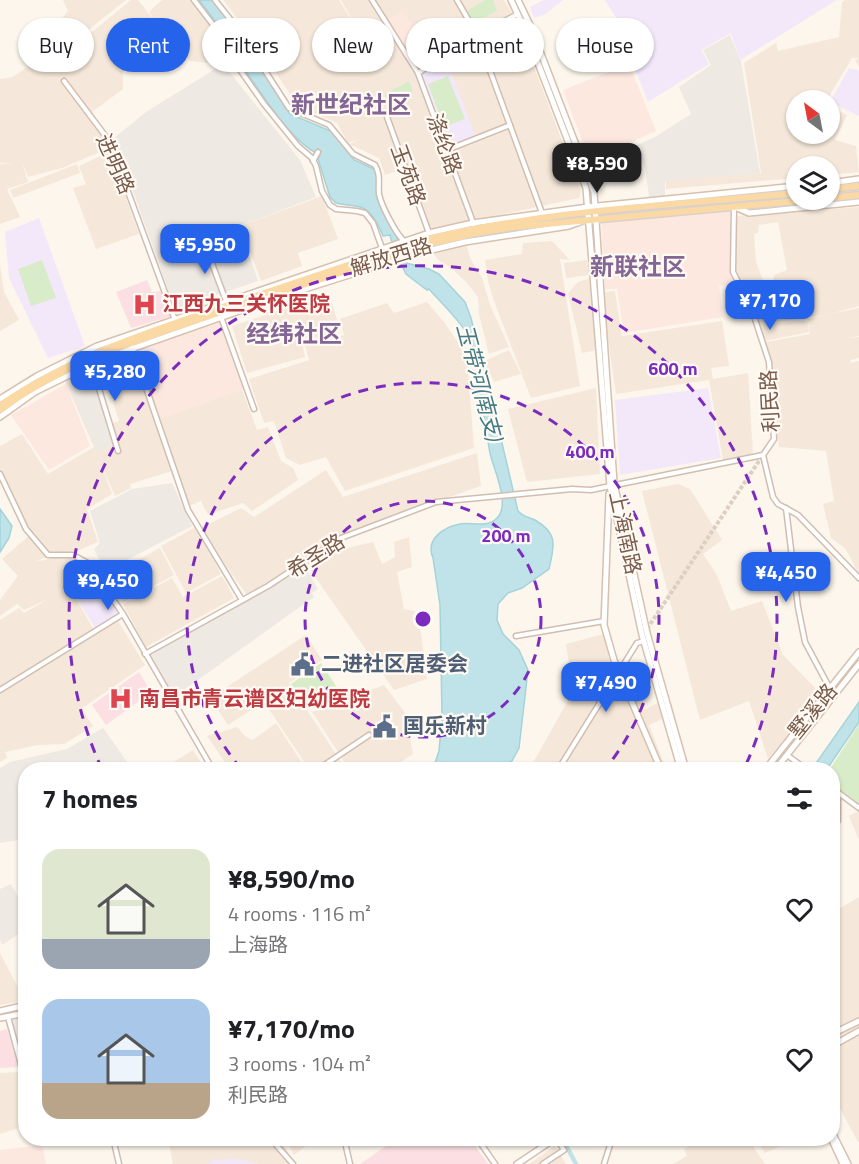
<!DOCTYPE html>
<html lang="en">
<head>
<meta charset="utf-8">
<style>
	body { margin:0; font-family:"Titillium Web","Noto Sans SC",sans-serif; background:#f2f2f2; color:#202124; height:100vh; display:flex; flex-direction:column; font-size:22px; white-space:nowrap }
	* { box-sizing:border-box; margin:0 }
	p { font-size:20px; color:#757577 }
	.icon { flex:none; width:33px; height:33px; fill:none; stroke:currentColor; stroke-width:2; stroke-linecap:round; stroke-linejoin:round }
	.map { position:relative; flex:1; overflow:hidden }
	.panel { position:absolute; left:18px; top:762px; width:822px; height:384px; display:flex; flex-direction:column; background:#fff; border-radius:24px; box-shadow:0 2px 4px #0004 }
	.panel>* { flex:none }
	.banner { position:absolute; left:18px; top:18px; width:824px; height:54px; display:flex; gap:12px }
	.needle { width:39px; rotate:328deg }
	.tools { position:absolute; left:786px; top:90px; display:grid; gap:12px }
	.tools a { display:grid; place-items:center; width:54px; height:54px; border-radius:50%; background:#fff; box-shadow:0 2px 4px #0004; font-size:30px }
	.price { position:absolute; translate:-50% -51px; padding:0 14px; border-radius:12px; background:#2563eb; color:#fff; font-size:20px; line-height:39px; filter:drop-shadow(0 2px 3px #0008) }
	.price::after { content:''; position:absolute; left:50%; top:36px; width:18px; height:14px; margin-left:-9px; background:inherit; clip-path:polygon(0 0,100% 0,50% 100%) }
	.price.selected { background:#222; color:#fff }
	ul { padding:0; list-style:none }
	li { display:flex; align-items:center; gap:18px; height:150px; padding:0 24px }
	li span { display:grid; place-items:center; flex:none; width:168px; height:120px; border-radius:18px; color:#555 }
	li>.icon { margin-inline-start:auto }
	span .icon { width:72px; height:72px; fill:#fffc; stroke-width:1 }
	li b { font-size:26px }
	h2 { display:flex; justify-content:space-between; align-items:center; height:72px; padding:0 24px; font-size:26px }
	.chip { padding:0 21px; border-radius:27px; background:#fff; box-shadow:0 2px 4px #0004; font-size:21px; line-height:54px }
	.chip.selected { background:#2563eb; color:#fff }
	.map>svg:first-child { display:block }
</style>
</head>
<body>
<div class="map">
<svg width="859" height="1164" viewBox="0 0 859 1164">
	<rect width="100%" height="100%" fill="#fdf6ec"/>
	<g fill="#f5e8da">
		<path d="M63,0H126L73,42L71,41L75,46L131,0H138L158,25L149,12L162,0H191L221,38L222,47L208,63L190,61L169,39L128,67L123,72V89L92,112L105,134L106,142L100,152L62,168L28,177L22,162L28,182L7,189L20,217L0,224V164L14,163H0V79L13,77L36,61L61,30L57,25L68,11Z"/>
		<path d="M223,0H339L367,45L341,0H504L516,19L581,191L579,198L426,231L402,169L385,175L379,158L349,144L360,139L348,143L337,123L298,106L251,36Z"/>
		<path d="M845,0H859V67L855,60L858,58H852L827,100H796V134H830V107L847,115L835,140L856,146L859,172L830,175V166H796V178L666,189V180L761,173L744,63L776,43L778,51L839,37L842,2Z"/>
		<path d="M109,152L139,234L96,249L73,188L86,184L79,166Z"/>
		<path d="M77,164L80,173L13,198L10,190Z"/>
		<path d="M322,196L338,239L298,253L302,266L261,281L240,226Z"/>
		<path d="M859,207V306L830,314L859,308V336L847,338L859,337V358L850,360L851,363L859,361V574L845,548L831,538L823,504L834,501L826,451L779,447L766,342L810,334L808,319L824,315L776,322L772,304L774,275L787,270L778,222L759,225L758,233L754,234L756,261L772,307L774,323L808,321L809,332L765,341L761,326L735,273V216Z"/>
		<path d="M552,241L570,260L560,259L580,386L531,398L494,301L488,281L485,260L522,254L523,243Z"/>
		<path d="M466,243L470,258L482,278L490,305L509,347L489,354L479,314L478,297L468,284L450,267L438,260L433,252Z"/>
		<path d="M587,260L589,275L566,278L564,263Z"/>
		<path d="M0,265L4,292L19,320L0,331Z"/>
		<path d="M591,278L597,350L582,353L568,293L578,282Z"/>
		<path d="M615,291L622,336L722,321L729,366L711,368L713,379L748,373L753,454L723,460L709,380L616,394L601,293Z"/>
		<path d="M329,294L340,329L302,343L305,357L247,373L232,326Z"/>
		<path d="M427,302L444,322L463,350L468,369L474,448L345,491L326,457L300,465L286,458L274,421L264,423L249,379L309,360L305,345L344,335L340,319L387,303L394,313Z"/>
		<path d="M225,345L257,430L268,427L281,461L293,468L298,480L252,511L243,503L208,515L201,501L189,506L145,373Z"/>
		<path d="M509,350L521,374L494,382L484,361Z"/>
		<path d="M93,368L111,424L119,421L104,373L116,369L120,378L140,372L172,471L130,484L131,488L115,496L102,466L112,494L87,509L98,542L77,551L52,554L35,562L53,558L72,557L86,565L96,583L75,597L94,630L116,618L145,665L81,709L93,726L64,744L38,745L5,752L7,758L0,762V620L19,608L24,613L48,599L24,610L17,604L0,616V600L18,576L2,559L31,534L0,469V446L22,434L48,474L94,447L64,379Z"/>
		<path d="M596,388L600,474L527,482L508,409Z"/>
		<path d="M477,453L481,486L342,534L247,595L199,529L241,508L254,517L326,470L343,497Z"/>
		<path d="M678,484L690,489L722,540L703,554L717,575L731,611L762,601L783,655L822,695L768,759L749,701L700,720L642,491Z"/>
		<path d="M196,527L221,574L186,593L161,546Z"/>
		<path d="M409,537L412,567L397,572L404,609L418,612L427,679L394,690L311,571L339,550L373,542L382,564L395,557L394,542Z"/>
		<path d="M160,548L174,575L124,602L110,575Z"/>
		<path d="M222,576L234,598L146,647L123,604L172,578L183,597Z"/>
		<path d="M604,634L610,665L618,681L626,677L629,682L640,675L650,692L638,699L644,710L661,701L669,716L649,725L664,763L666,766L684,761L686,770H529L570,697L571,678L566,644Z"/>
		<path d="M306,635L322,660L289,683L346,769H309L264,702L228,725L210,698Z"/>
		<path d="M384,685L405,713L413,754L390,769H349L312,712Z"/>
		<path d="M276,723L306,769H230L207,736L237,727L246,737L253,740Z"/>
		<path d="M193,750L205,769H162Z"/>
		<path d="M859,811V840L849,816Z"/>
		<path d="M859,897V1142H858L833,1095L832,913Z"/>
		<path d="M0,953L25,1001L0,1005Z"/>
		<path d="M20,1072L25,1097V1126L0,1134V1073Z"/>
		<path d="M168,1139H281L294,1164H259L235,1159L218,1164H173Z"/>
		<path d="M285,1139H315L294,1155Z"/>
		<path d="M699,1139H748L765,1164H673L687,1156L684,1149Z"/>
		<path d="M756,1139H797L765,1153Z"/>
		<path d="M555,1146L566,1164H529Z"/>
	</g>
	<g fill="#fde8e0">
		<path d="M403,11L430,56L471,31L475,39L419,73L387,21Z"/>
		<path d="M629,64L656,131L590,161L563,90Z"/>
		<path d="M730,209V274L733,283L719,286L723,317L624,333L617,289H605L601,223Z"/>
		<path d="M219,320L245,389L159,419L134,348Z"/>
		<path d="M66,384L90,446L49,470L11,415Z"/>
		<path d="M42,1145L46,1164H0V1150Z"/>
	</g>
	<g fill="#efe9e4">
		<path d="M730,35L741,62L760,173L665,181V202L650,203L645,168L640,159L594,179L590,166L655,137L691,114L679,87L711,65L703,50Z"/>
		<path d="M223,64L300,160L316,197L240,226L258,281L175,309L114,138L146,112Z"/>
		<path d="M92,369L114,445L97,451L65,379Z"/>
		<path d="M172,483L192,526L100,574L94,567L101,563L94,549L100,543L90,511L132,489Z"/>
		<path d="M305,567L318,589L312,593L314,597L174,697L150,655Z"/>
		<path d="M103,728L132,769L26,770L25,839L0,843V768L10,762L67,749Z"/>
		<path d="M11,884L25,910V930L2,945L0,940V889Z"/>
		<path d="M25,1017V1059L21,1061L11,1020Z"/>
	</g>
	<g fill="#f3e8fa">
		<path d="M544,0H563L544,15L534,18L530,7Z"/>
		<path d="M605,0H837L740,60L731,33L701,50L709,64L648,102L630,56L636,50Z"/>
		<path d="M446,58L475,136L447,147L420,74Z"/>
		<path d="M849,68L859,70V116L830,102Z"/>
		<path d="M39,218L85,346L48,358L9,278L5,232Z"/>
		<path d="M708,388L721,458L620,475L615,400Z"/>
		<path d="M99,583L118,614L95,628L76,597Z"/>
		<path d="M216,1158L218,1161L233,1158L257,1164H207Z"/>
	</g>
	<g fill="#fbdfe3">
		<path d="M147,280L152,292L162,291L172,316L131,328L116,292Z"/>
		<path d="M139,672L151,692L106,725L92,705Z"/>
		<path d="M7,1029L18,1067L0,1068V1031Z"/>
		<path d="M398,1138L470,1139L488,1164H360Z"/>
	</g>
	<g fill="#d8ecc9">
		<path d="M485,0H493L497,11L473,23L467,11Z"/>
		<path d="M448,76L465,119L444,127L428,84Z"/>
		<path d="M409,81L413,92L386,101L385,94Z"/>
		<path d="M42,260L56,298L31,306L18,269Z"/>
		<path d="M321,663L338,689L308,709L291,684Z"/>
		<path d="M859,724V806L833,783L832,770L830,769Z"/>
	</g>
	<g fill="#bfe3e8" stroke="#a5d3da" stroke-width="1.5">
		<path d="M199,0H214L230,20L290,114L333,132L354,160L374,169L378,178V199L396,235L406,263L429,269L439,274L465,302L471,318L490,392L518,511C523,517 529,517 535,520C559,534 554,546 549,569L522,588L508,593L498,604L497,620L503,634L519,650L528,670L519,748L512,761L503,766L451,764L449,769H433L439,751L442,716L440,605L433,558C425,540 443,527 460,524C471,522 486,528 496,519C512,506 493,468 490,453C487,439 486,425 483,411H481C479,390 481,365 473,345C464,324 444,306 429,289L427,290L406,274L401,264L397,263L390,235L383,236C379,226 372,210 360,207C352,205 344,205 336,203L330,197L318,159L320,155C290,142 262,93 242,66L236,55L235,47Z"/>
		<path d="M0,509L12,526L9,538L0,552Z"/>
		<path d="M859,702V722L827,769H812Z"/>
	</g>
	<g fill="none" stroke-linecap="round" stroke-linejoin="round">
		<path stroke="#bfe3e8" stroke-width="4.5" d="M559,1138L566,1145L576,1164"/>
		<path stroke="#dcd0c4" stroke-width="4" stroke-dasharray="4 2" stroke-linecap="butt" d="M647,629L763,455"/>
		<defs>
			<g id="street">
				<path d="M194,0L224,39L231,57L264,104L298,146L312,158L316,166L322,191L330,205L336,209L357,211L365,213L373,223L382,248"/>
				<path d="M215,0L238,29L289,108L329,125L353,154L375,165C381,175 378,183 379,194C381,205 396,234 404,241"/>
				<path d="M372,0L418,73L474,225"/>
				<path d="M457,0L477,35L542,213"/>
				<path d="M418,73L477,35L518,14"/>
				<path d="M64,81L107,138L119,167L175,320"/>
				<path d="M387,117L429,233"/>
				<path d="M447,150L510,125"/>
				<path d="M313,161L318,152"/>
				<path d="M734,206L733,272L751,307L769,362L774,439L763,455"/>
				<path d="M204,242L226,301"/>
				<path d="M221,317L254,409"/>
				<path d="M132,347L188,510L242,600"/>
				<path d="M93,363L97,375L101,377L96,379L118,451"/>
				<path d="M763,455L773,497L778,504L798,515L859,578"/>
				<path d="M0,474L26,529L48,555H73L88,563L123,614L213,770"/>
				<path d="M786,508L798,607L805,642L828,685"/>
				<path d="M516,636L604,621"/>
				<path d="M145,654L268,586L341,538L436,502L572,489L591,490L763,455"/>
				<path d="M0,690L123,614"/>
				<path d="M787,755L807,770"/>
				<path d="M317,770L369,735"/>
				<path d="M558,770L637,643L644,641"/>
				<path d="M832,788L859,808"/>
				<path d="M832,824L838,821V792"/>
				<path d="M8,1017L26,1083"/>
				<path d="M113,1138L119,1164"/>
				<path d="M270,1138L293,1164"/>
				<path d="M344,1138L350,1164"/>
				<path d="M477,1138L495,1164"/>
				<path d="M543,1164L564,1150L556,1138"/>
				<path d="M604,1164L611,1142L609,1138"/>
			</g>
			<g id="secondary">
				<path d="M511,0L526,32L586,188L610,486L642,635L681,770"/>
				<path d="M518,0L530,25L594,192L614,483L647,633L686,770"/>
				<path d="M830,183L859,179"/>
				<path d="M735,207L749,213L859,202"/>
				<path d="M0,399L37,376L97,346L429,233L473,223L588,207L796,186"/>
				<path d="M0,417L35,392L100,360L276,298L419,253L465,242L569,226L580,222"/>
				<path d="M609,494L604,625L614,660L661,770"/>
				<path d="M765,770L859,652"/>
				<path d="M775,770L859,664"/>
				<path d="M0,1011L26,1005"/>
				<path d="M0,1018L26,1013"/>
				<path d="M832,1034L859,1021"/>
				<path d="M832,1046L859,1031"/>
				<path d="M832,1132L848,1164"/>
				<path d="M831,1138L843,1164"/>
				<path d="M517,1164L556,1138"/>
			</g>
			<g id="primary">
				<path d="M830,189L859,186"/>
				<path d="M830,198L859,195"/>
				<path d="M2,404C75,354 157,329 240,301C304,280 367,258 431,238C550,210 675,205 796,193"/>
				<path d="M0,410C67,361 147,337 224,311C294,288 363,265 433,243L476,233L514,227L808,200"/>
			</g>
		</defs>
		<use href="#street" stroke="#d1beb0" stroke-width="7"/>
		<use href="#secondary" stroke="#d6c0b0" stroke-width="8"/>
		<use href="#primary" stroke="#dad1cd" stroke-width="9"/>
		<use href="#street" stroke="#fff" stroke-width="4"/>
		<use href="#secondary" stroke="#fff" stroke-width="5"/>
		<use href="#primary" stroke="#fbd9a5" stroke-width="6"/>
	</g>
	<g fill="none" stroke="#7b2cbf" stroke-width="3" stroke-dasharray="10 8">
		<circle cx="423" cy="619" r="118"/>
		<path d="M241 769A236 236 0 1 1 605 769"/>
		<path d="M102 769A354 354 0 1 1 744 769"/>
	</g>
	<defs>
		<symbol id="hospital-bare" viewBox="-9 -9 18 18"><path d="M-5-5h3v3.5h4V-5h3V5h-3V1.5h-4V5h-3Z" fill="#e0444e" stroke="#fffaf3" stroke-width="2.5" paint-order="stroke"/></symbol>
		<symbol id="civic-bare" viewBox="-9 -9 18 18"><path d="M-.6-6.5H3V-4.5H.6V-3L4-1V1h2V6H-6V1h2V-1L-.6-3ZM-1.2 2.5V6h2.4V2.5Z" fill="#5c6f8a" stroke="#fffaf3" stroke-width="2.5" paint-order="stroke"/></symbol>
	</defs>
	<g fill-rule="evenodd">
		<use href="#hospital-bare" x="128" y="288" width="33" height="33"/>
		<use href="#civic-bare" x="286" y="648" width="33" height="33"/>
		<use href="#hospital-bare" x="104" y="682" width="33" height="33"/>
		<use href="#civic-bare" x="368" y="710" width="33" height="33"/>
	</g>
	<g text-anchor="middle" stroke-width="4.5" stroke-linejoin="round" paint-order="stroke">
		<g font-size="21" fill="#7a5c4d" stroke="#fffaf3">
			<text transform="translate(444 144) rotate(70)" y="7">涤纶路</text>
			<text transform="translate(115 164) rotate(66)" y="7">进明路</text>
			<text transform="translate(408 175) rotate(70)" y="7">玉苑路</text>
			<text transform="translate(391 257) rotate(-17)" y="7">解放西路</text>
			<text transform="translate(770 401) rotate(-93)" y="7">利民路</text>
			<text transform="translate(625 533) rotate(78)" y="7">上海南路</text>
			<text transform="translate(316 556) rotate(-32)" y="7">希圣路</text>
			<text transform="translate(813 711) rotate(-51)" y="7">墅溪路</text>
		</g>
		<g font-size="21" font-weight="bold" fill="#be3a42" stroke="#fffaf3" text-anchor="start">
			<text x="162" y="311">江西九三关怀医院</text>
			<text x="139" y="706">南昌市青云谱区妇幼医院</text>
		</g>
		<g font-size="21" font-weight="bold" fill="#4e5e75" stroke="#fffaf3" text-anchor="start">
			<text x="321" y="671">二进社区居委会</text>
			<text x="403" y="733">国乐新村</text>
		</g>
		<g font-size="22" font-style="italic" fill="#437c86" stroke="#fffaf3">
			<text transform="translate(480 382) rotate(75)" y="8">玉带河(南支)</text>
		</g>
		<g font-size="24" font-weight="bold" fill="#846695" stroke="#fffaf3">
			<text x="351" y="113">新世纪社区</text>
			<text x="638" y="275">新联社区</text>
			<text x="294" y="342">经纬社区</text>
		</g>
	</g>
	<circle cx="423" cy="619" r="9" fill="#7b2cbf" stroke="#fffaf3" stroke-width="3"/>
	<g font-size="18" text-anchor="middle" font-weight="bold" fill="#7b2cbf" stroke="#fffaf3" stroke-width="4.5" stroke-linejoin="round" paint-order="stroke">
		<text x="673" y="375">600 m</text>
		<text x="590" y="458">400 m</text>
		<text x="506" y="542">200 m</text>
	</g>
</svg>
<div class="tools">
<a><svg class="needle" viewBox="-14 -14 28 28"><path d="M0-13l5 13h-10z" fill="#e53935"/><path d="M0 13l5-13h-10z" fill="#757577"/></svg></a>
<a><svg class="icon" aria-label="layers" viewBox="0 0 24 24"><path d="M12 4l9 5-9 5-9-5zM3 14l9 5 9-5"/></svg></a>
</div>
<b class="price selected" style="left:597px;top:194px">¥8,590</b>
<b class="price" style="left:205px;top:275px">¥5,950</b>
<b class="price" style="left:770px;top:331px">¥7,170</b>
<b class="price" style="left:115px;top:402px">¥5,280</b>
<b class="price" style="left:786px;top:603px">¥4,450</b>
<b class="price" style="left:108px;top:611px">¥9,450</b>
<b class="price" style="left:606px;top:713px">¥7,490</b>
<div class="banner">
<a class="chip">Buy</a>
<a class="chip selected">Rent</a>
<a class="chip">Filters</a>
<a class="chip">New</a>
<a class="chip">Apartment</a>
<a class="chip">House</a>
</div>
<section class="panel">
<h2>7 homes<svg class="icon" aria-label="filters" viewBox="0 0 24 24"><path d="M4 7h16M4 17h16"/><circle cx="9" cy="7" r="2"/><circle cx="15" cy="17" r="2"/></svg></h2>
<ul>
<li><span style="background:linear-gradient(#dfe7d0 75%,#9aa5b1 0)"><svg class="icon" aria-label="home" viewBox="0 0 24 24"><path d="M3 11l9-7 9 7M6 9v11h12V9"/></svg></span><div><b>¥8,590/mo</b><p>4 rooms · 116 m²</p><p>上海路</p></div><svg class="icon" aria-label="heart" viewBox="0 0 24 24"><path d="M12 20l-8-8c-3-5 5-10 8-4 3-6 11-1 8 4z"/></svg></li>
<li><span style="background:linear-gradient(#a9c7e8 70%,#b9a48a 0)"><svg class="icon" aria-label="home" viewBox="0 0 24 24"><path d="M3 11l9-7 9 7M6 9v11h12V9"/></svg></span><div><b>¥7,170/mo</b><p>3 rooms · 104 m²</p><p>利民路</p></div><svg class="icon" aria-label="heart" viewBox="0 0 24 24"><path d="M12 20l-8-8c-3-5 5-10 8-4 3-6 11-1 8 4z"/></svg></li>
</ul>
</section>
</div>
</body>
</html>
